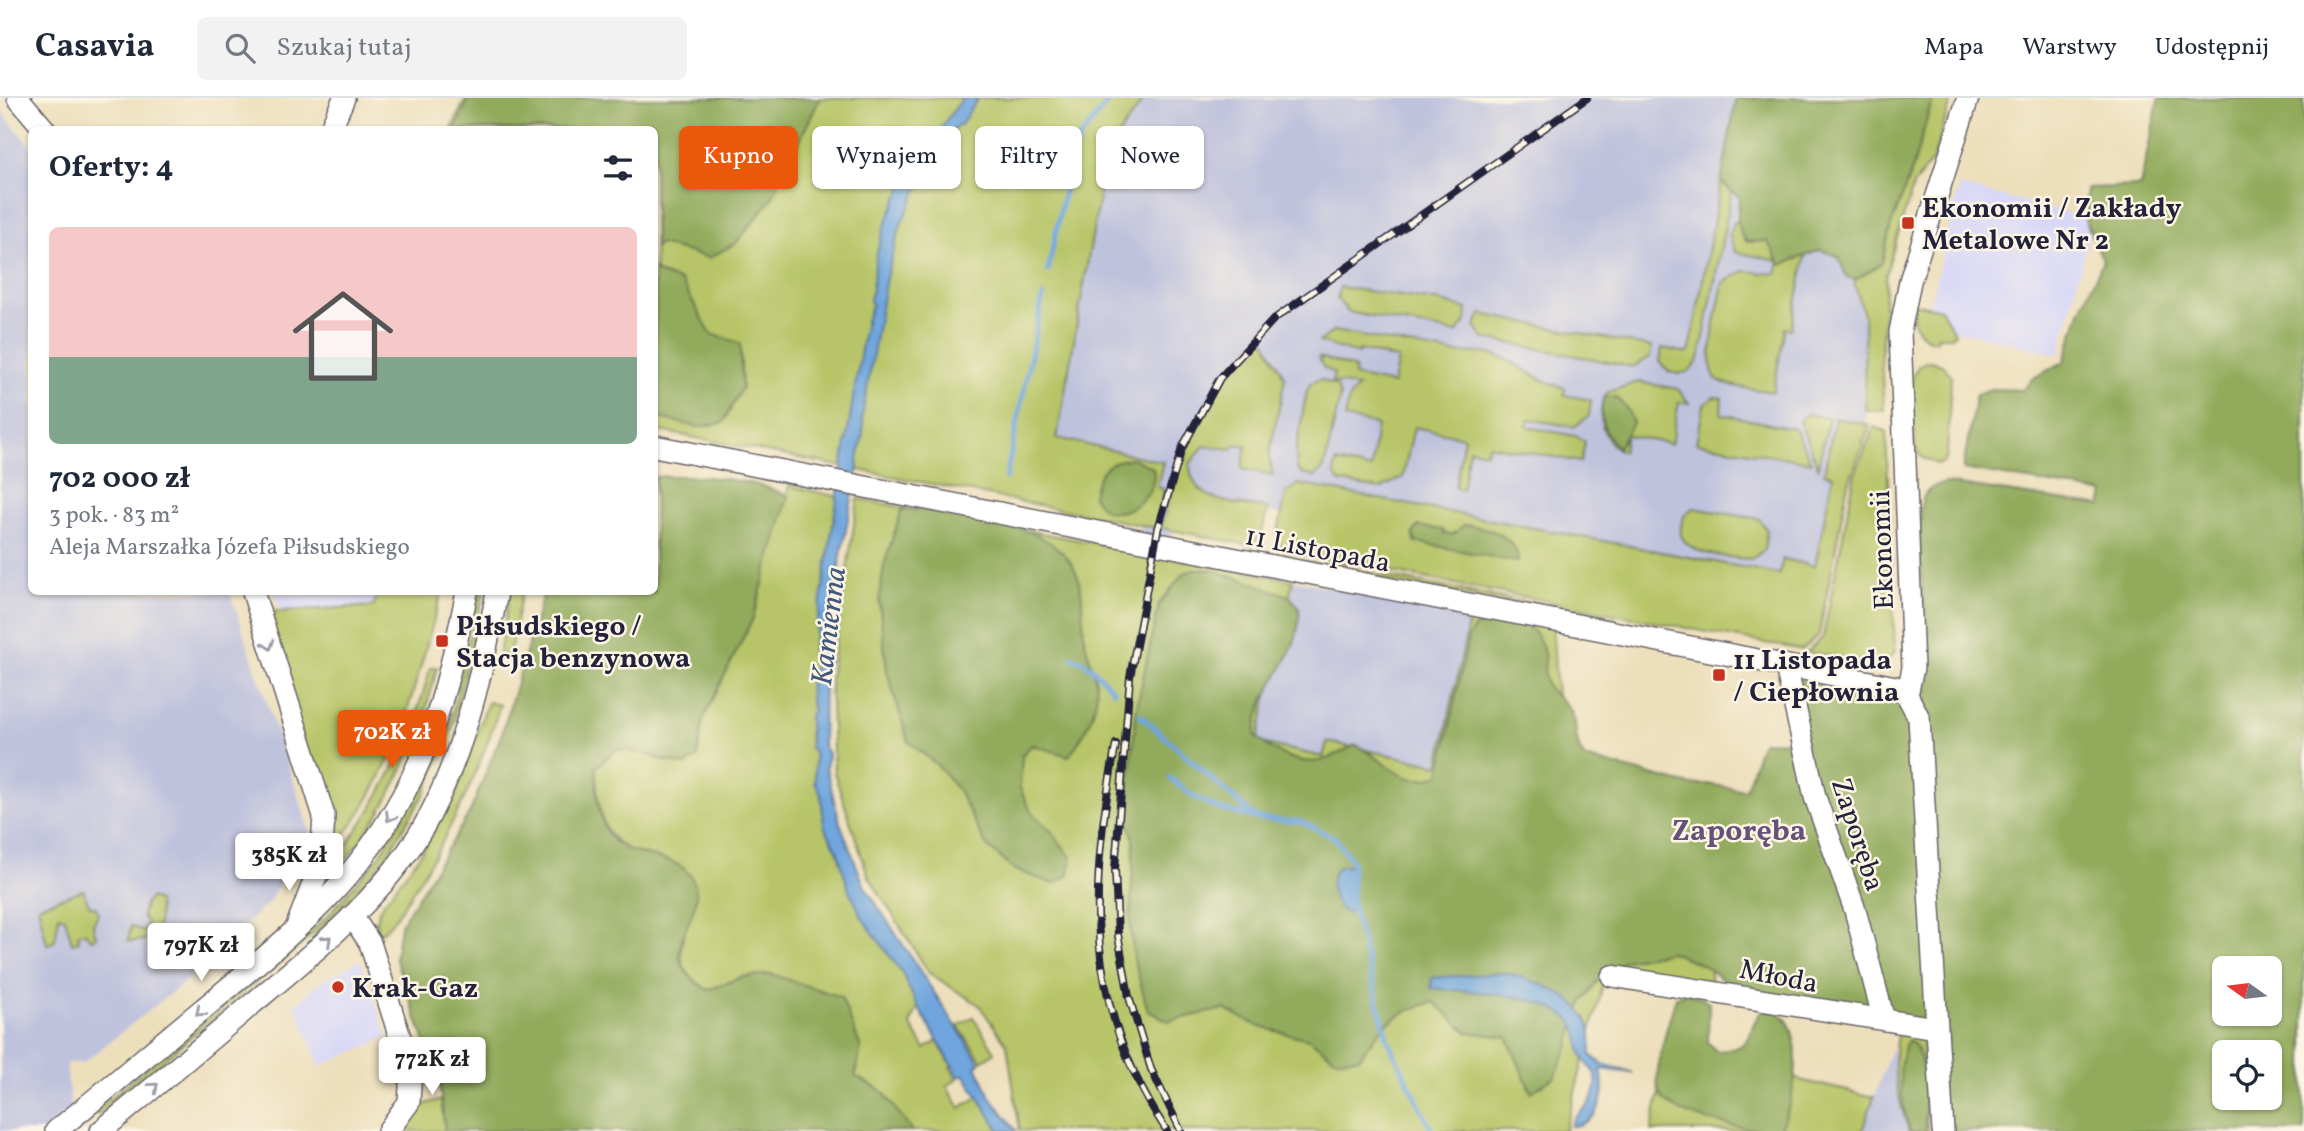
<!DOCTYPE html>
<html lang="pl">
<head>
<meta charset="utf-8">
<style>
	body { margin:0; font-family:Vollkorn,serif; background:#f2f2f3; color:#1f2937; height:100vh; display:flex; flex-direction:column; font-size:26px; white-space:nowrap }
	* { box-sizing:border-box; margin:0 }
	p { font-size:23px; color:#747a83 }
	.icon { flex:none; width:38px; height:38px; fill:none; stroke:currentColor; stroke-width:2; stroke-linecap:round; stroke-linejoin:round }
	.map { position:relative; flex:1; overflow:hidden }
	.panel { position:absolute; left:28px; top:28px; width:630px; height:469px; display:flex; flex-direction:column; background:#fff; border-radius:10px; box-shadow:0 2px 5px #0004 }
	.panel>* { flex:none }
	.guide { position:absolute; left:679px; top:28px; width:665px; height:63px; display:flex; gap:14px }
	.needle { width:46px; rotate:284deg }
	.controls { position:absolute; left:2212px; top:858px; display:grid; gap:14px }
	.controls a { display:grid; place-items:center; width:70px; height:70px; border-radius:10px; background:#fff; box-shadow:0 2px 5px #0004; font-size:35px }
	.price { position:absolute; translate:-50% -60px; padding:0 16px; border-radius:7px; background:#fff; color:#222; font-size:23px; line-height:46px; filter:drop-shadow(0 2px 4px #0008) }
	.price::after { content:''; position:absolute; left:50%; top:42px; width:21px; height:16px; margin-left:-10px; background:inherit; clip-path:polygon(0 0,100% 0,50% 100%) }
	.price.selected { background:#ea580c; color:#fff }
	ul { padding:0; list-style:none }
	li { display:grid; align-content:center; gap:14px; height:371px; padding:0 21px }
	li+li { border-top:2px solid #e0e1e3 }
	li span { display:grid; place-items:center; height:217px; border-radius:10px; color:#555 }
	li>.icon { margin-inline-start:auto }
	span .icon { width:126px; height:126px; fill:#fffc; stroke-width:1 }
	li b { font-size:30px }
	h2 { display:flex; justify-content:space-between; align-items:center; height:84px; padding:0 21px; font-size:30px }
	.tag { padding:0 24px; border-radius:10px; background:#fff; box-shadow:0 2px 5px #0004; font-size:24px; line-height:63px }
	.tag.selected { background:#ea580c; color:#fff }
	header { display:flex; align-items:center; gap:42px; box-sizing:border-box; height:98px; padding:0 35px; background:#fff; border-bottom:2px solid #e0e1e3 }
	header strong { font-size:33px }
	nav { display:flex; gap:38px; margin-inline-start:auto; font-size:24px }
	.search { width:490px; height:63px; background:#f2f2f3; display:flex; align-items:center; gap:18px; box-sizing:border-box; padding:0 24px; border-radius:10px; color:#747a83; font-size:26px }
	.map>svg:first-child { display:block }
</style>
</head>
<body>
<header>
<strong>Casavia</strong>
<div class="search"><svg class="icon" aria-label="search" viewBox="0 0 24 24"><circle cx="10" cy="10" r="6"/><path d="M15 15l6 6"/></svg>Szukaj tutaj</div>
<nav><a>Mapa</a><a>Warstwy</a><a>Udostępnij</a></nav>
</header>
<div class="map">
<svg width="2304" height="1033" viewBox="0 0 2304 1033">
	<rect width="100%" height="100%" fill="#fcf5e5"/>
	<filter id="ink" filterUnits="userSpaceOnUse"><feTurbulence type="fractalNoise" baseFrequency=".0143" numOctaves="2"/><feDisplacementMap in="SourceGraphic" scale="14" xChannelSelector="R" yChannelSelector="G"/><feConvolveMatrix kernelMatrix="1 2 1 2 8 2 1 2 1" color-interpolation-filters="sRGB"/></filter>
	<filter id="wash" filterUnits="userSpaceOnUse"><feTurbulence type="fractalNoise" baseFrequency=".00686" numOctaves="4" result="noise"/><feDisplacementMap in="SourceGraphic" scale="28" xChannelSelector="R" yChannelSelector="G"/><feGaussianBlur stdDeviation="1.57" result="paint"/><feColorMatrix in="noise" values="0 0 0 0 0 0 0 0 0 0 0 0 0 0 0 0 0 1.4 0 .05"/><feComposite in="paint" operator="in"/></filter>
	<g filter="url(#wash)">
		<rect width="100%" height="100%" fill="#eddfbc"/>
		<g fill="#d7d7f8">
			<path d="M1960,88L2093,121L2059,257L1925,224Z"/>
			<path d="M274,494H439L434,516L281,514Z"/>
			<path d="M360,862L388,939L320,968L295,907L318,885Z"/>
		</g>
		<g fill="#bfc2dd">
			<path d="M1146,0H1757L1734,124L1847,155L1866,234L1862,292L1867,333L1847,391L1822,519L1180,397L1164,475L1132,469L1150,390L1056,340L1076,201L1107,53Z"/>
			<path d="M0,11L31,49L32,494H230L310,733L268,805L196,875L83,965H66L70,1004L82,1033H0Z"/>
			<path d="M1293,482L1470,515L1440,668L1327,645L1324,659L1257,644Z"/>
			<path d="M1892,949L1909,1033H1862Z"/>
		</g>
		<g fill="#b7c567" stroke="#6c7451" stroke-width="2">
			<path d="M466,0H1145L1107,53L1057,340L1163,364L1157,389L1164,391L1156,430L655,332L654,32H451Z"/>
			<path d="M1933,0H1952L1933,62L1914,86L1886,175L1881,258L1884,312H1865L1864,218L1854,183L1882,165L1890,130L1913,69Z"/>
			<path d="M1721,84L1732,91L1701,255C1695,273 1687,278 1669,274L1660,264L1662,250L1687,255L1690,252Z"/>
			<path d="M1734,124L1809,140L1791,231L1785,230L1773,294C1756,291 1733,290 1718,282C1701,272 1720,203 1723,185L1744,173L1776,176L1779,163L1735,154L1729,136Z"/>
			<path d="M1340,189L1441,204L1467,211L1466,224L1457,235L1348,214L1337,201Z"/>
			<path d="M1913,205L1941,211L1955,236L1950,239L1938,238L1936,243C1915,238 1912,224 1913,205Z"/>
			<path d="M1481,216L1652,249L1650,259L1633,269L1483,240L1475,229Z"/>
			<path d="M1334,233L1451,255C1468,256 1483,252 1500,259C1523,268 1540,285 1565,290L1564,297L1591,302L1589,318L1574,329L1529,321L1527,329L1576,338L1585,344L1581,364L1488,347L1486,354L1469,351L1462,392L1455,390L1464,339L1414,329L1403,379L1380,391L1340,384L1334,376L1336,364L1371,371L1377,327L1345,320L1349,300L1358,289L1332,284L1334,275L1323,269L1319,259L1355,270L1354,278L1393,286L1398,261L1359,252L1358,256L1319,244Z"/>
			<path d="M1264,241L1285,280L1269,358L1273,377L1242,371L1246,348L1236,346L1232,351L1204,348L1190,366C1189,405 1239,407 1268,410L1262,434L1252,448L1161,430C1174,372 1196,319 1233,272C1242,261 1250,247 1264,241Z"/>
			<path d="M1929,263L1942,266L1951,279L1947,357L1944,364L1937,366L1922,360L1915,349L1911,280L1919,267Z"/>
			<path d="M1320,281L1337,288L1340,299L1324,370L1315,379L1302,376L1297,371L1296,352L1307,292L1311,285Z"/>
			<path d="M1638,284L1678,291L1689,305L1679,304L1671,346L1626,337L1623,353C1602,348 1594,309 1608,294Z"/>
			<path d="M1714,299L1722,300L1721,316L1795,331L1811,364L1696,345L1704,307Z"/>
			<path d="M1807,316L1829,320L1818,369L1799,323Z"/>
			<path d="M1835,320L1870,327L1847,390L1819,537L1802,552L1283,453L1277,438L1286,395L1299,386L1779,476L1783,461L1815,468L1833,377L1824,375Z"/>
			<path d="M1874,329L1886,333L1895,553L1885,568L1807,554L1823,539L1855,376Z"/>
			<path d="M789,388L840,399L814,645L852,791L919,896V908L910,926L925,951L937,943L952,968L950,969L957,981L947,988L960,1010L979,998L1002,1033H912C901,1021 894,1006 883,994C875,986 859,985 852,975C805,901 812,852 708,892C671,870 679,847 692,812L667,762C606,756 597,726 596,669L617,651L643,653L666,664L697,660L703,621L753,520Z"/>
			<path d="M858,401L1293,482L1257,644L1323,659L1327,644L1439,667L1472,508L1552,523L1564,704L1697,733L1711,888L1607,872L1565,1033H1020L1007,947L979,907L929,875L868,777L834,674L830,580Z"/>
			<path d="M1693,410L1759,421L1767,432L1764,452L1752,461C1730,460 1675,457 1681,428C1683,419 1685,415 1693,410Z"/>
			<path d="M1287,460L1616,521L1617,524L1296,467Z"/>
			<path d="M377,494H440L441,497C414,587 399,672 336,747H330L268,514L374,508Z"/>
			<path d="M479,494H484L453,629L425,695L383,763L331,821L98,1017L95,1013L325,821L379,759L425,683L450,625Z"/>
			<path d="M510,494H522L509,558L499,556Z"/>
			<path d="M437,569C421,641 381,733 325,782L330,757L338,758C382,701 413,640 430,570Z"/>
			<path d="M488,604L500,607C480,673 451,733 414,791C404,806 393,827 378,837L376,822L380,810L419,758L457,692Z"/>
			<path d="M83,792L89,807L96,809L98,816L93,826L96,840L91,841L84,834L78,836L79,843L72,845L65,820L59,817L55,843L47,847L38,808Z"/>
			<path d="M150,800L158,803C161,828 158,845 128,843L131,828L144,834L147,824L142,819L145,806Z"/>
			<path d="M973,919L995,954L982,963L958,928Z"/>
			<path d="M1900,925L1921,929L1928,1033H1909C1897,999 1889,959 1900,925Z"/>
			<path d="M1669,952L1874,999L1862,1033H1651Z"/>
			<path d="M441,1002L445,1033H395C408,1015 419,1005 441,1002Z"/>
		</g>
		<g fill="#91aa5c" stroke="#5a664c" stroke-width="2" fill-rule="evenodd">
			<path d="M469,0H820L771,102L736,145L709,160L659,146L655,151L654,32L455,31Z"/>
			<path d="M1736,0H1933L1913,69L1890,130L1882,165L1857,181L1847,180L1838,158L1820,152L1781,167L1767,143L1747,144C1734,129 1737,118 1740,100L1721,84Z"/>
			<path d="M2159,0H2304V1033H1945L1937,930L1886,920L1879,900L1868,909L1735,891L1703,867L1671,854L1625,862L1596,885L1582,905L1569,947L1555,979L1531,994L1507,939L1467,934L1434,904C1394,914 1382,927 1359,960L1336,961L1309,941L1260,929L1224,911L1169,923L1148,913L1134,862L1130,827L1134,744L1126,714L1137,608L1159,506L1184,475L1196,471L1213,472L1241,481L1289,498L1299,509C1303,561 1259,585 1255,637C1269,653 1298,667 1320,663C1332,660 1344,652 1356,647C1386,661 1403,694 1440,676L1468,540L1475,529C1502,516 1536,519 1544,555C1546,563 1543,573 1545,582C1548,595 1562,600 1569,610C1580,626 1572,645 1585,660L1690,687L1707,686L1745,692C1753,676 1754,659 1763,643L1803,644L1792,580L1927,603L1919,425C1920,404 1922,388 1946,385L2101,408L2104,395L1963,371L1976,296L1991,291L2023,292L2033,280L2064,264L2080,214L2103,163L2085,121L2087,90L2140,88ZM2224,870H2270V915H2224ZM2224,954H2270V999H2224Z"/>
			<path d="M654,171L660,176L681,183L711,236L740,245L742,289L723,325L697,329L655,319Z"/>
			<path d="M1605,298L1616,299L1628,312L1633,325L1618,350C1604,335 1596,318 1605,298Z"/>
			<path d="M1132,360L1153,370C1159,390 1136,415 1114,414C1104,414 1098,406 1093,398C1097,373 1107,363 1132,360Z"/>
			<path d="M655,379C690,376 758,380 788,399L753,520L703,621L697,659L686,667C661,663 643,653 617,651L596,669C596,689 598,727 613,742C635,764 685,753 695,787C705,824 647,857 708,892L742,879L771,876L841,899L861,950L855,978L882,993L912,1033H445L439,983L395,860L400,828L470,714L502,635L544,494H654Z"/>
			<path d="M902,411C950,411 1055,423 1076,474C1085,495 1081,521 1085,543C1088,557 1093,571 1096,584C1100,610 1084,638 1069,658L1032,647L1022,657L1020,690L1031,714L1053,735L1072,761L1068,778L1054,786L1015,772L986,747L958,692L938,668L908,643L887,573L879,503L884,467Z"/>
			<path d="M1464,427C1485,428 1518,438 1518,464L1415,444L1413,436L1418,428L1444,432L1443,436H1454Z"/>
			<path d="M1688,894L1709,904L1708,944L1716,953C1760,950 1742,934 1763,912C1813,908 1796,1008 1778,1033C1753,1033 1668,1021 1659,994C1652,974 1670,920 1676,899Z"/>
			<path d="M1908,942C1929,952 1924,1011 1925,1033H1910C1902,1008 1894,965 1908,942Z"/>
		</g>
		<g fill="#6fa6dd" stroke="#48648c" stroke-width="2">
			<path d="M963,0H978L961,27L957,28L932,62L901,126L886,180L862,320C867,332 857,354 858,369L831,510L829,563L824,574L823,648L828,655L826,670L840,725L864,787L980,965L976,968L992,1001L1017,1033H1000L964,976L959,979L918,909L902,875L863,821L849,792L837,752L824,728L821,696L815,685L814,653L810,650L809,618L813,612C809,604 807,577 815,567L812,558L855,288C861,262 861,231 872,206L870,202C873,186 874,169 877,155C889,101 926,48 963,0Z"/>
			<path d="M1340,768L1352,769L1353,811L1346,815C1331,807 1325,778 1340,768Z"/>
			<path d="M1506,875C1533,882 1582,898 1590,930C1592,938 1591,949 1591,957C1602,970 1619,968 1633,975L1601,971C1606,994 1602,1026 1571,1028C1576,1012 1591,1013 1596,989C1599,973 1587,969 1582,957C1579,947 1580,934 1574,926C1549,894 1470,894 1431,890L1432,880Z"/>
		</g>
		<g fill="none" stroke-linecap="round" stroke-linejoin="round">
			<g stroke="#6fa6dd" stroke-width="5">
				<path d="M1048,173L1071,59L1082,37L1111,0"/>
				<path d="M1006,380L1043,198"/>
				<path d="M1072,560C1088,561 1103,582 1114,593"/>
				<path d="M1140,617L1256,720"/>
				<path d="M1170,680L1194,699L1219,711L1262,721L1302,724L1335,740L1352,763V806L1388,943L1432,1033"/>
			</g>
		</g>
	</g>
	<g filter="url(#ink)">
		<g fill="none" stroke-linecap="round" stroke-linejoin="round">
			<defs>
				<g id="minor">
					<path d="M18,0L45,32"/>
					<path d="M330,32L344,0"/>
					<path d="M654,348L1896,589L1907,597L1919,620L1943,1033"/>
					<path d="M253,494L324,718L321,765L298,825"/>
					<path d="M1786,568L1815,699L1855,812L1884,922"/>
					<path d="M1907,597L1913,570L1900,234L1910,183L1968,0"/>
					<path d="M352,818L370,845L411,974L409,1004L388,1033"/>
					<path d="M1612,878L1935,930"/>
					<path d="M56,1033C106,993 154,951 203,911C294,835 372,774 420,662C444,608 455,551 467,494"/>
					<path d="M101,1033C152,991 202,949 252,906C317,852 390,794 430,717C466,647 483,571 497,494"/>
				</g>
			</defs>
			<use href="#minor" stroke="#696468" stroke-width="24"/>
			<use href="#minor" stroke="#fff" stroke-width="21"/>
			<defs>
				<g id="rail">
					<path d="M1116,646C1089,790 1082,905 1167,1033"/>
					<path d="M1181,1033L1151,971L1129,899L1118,837L1115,771L1130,579L1158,431L1182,350L1220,280L1274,221L1587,0"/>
				</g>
			</defs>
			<use href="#rail" stroke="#22223b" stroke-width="8"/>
			<use href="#rail" stroke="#fcf5e5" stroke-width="5" stroke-dasharray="16" stroke-linecap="butt"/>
		</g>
		<defs><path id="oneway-chevron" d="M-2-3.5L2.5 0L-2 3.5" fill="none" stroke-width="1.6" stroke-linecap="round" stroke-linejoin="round" transform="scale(1.75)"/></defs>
		<g stroke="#9c9ca7">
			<use href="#oneway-chevron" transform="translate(269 547) rotate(72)"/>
			<use href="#oneway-chevron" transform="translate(390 719) rotate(122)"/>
			<use href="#oneway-chevron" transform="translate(327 842) rotate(-43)"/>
			<use href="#oneway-chevron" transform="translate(200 914) rotate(140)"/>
			<use href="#oneway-chevron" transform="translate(154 989) rotate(-40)"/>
		</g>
	</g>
	<g fill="#c8321e" stroke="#fcf5e5" stroke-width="2.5">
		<rect x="1901" y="118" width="14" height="14" rx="3.5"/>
		<rect x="435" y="536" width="14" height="14" rx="3.5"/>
		<rect x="1712" y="570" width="14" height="14" rx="3.5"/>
		<circle cx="338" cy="889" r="7"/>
	</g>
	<g text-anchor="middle" stroke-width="5" stroke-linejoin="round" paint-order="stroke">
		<g font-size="28" font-weight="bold" fill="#22223b" stroke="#fcf5e5" text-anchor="start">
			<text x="1922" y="119">Ekonomii / Zakłady<tspan x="1922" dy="32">Metalowe Nr 2</tspan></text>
			<text x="456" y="537">Piłsudskiego /<tspan x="456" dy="32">Stacja benzynowa</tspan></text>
			<text x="1733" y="571">11 Listopada<tspan x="1733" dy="32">/ Ciepłownia</tspan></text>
			<text x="352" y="899">Krak-Gaz</text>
		</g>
		<g font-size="28" fill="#22223b" stroke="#fcf5e5">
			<text transform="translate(1318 450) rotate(11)" y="10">11 Listopada</text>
			<text transform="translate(1881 452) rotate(-92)" y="10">Ekonomii</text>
			<text transform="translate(1859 736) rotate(72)" y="10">Zaporęba</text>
			<text transform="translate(1779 877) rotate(11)" y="10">Młoda</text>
		</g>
		<g font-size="30" font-style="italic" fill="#41577c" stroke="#fcf5e5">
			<text transform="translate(828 528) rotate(-83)" y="10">Kamienna</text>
		</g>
		<g font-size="30" font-weight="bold" fill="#645278" stroke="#fcf5e5">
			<text x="1739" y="742">Zaporęba</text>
		</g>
	</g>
</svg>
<div class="controls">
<a><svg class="needle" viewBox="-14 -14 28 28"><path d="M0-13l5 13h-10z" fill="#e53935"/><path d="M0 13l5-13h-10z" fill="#747a83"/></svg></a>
<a><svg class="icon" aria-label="locate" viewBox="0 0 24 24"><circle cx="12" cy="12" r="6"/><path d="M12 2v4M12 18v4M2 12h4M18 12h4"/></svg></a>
</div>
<b class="price selected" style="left:392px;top:672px">702K zł</b>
<b class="price" style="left:289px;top:795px">385K zł</b>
<b class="price" style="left:201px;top:885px">797K zł</b>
<b class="price" style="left:432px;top:999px">772K zł</b>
<div class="guide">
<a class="tag selected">Kupno</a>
<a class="tag">Wynajem</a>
<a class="tag">Filtry</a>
<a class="tag">Nowe</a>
</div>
<section class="panel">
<h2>Oferty: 4<svg class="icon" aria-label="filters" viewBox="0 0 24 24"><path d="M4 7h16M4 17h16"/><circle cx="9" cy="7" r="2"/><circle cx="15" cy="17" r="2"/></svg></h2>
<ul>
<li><span style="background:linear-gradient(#f6c9c9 60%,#7fa58c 0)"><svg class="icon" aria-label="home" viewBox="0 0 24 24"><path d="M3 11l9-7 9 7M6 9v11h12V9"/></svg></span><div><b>702 000 zł</b><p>3 pok. · 83 m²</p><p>Aleja Marszałka Józefa Piłsudskiego</p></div></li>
</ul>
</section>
</div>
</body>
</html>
